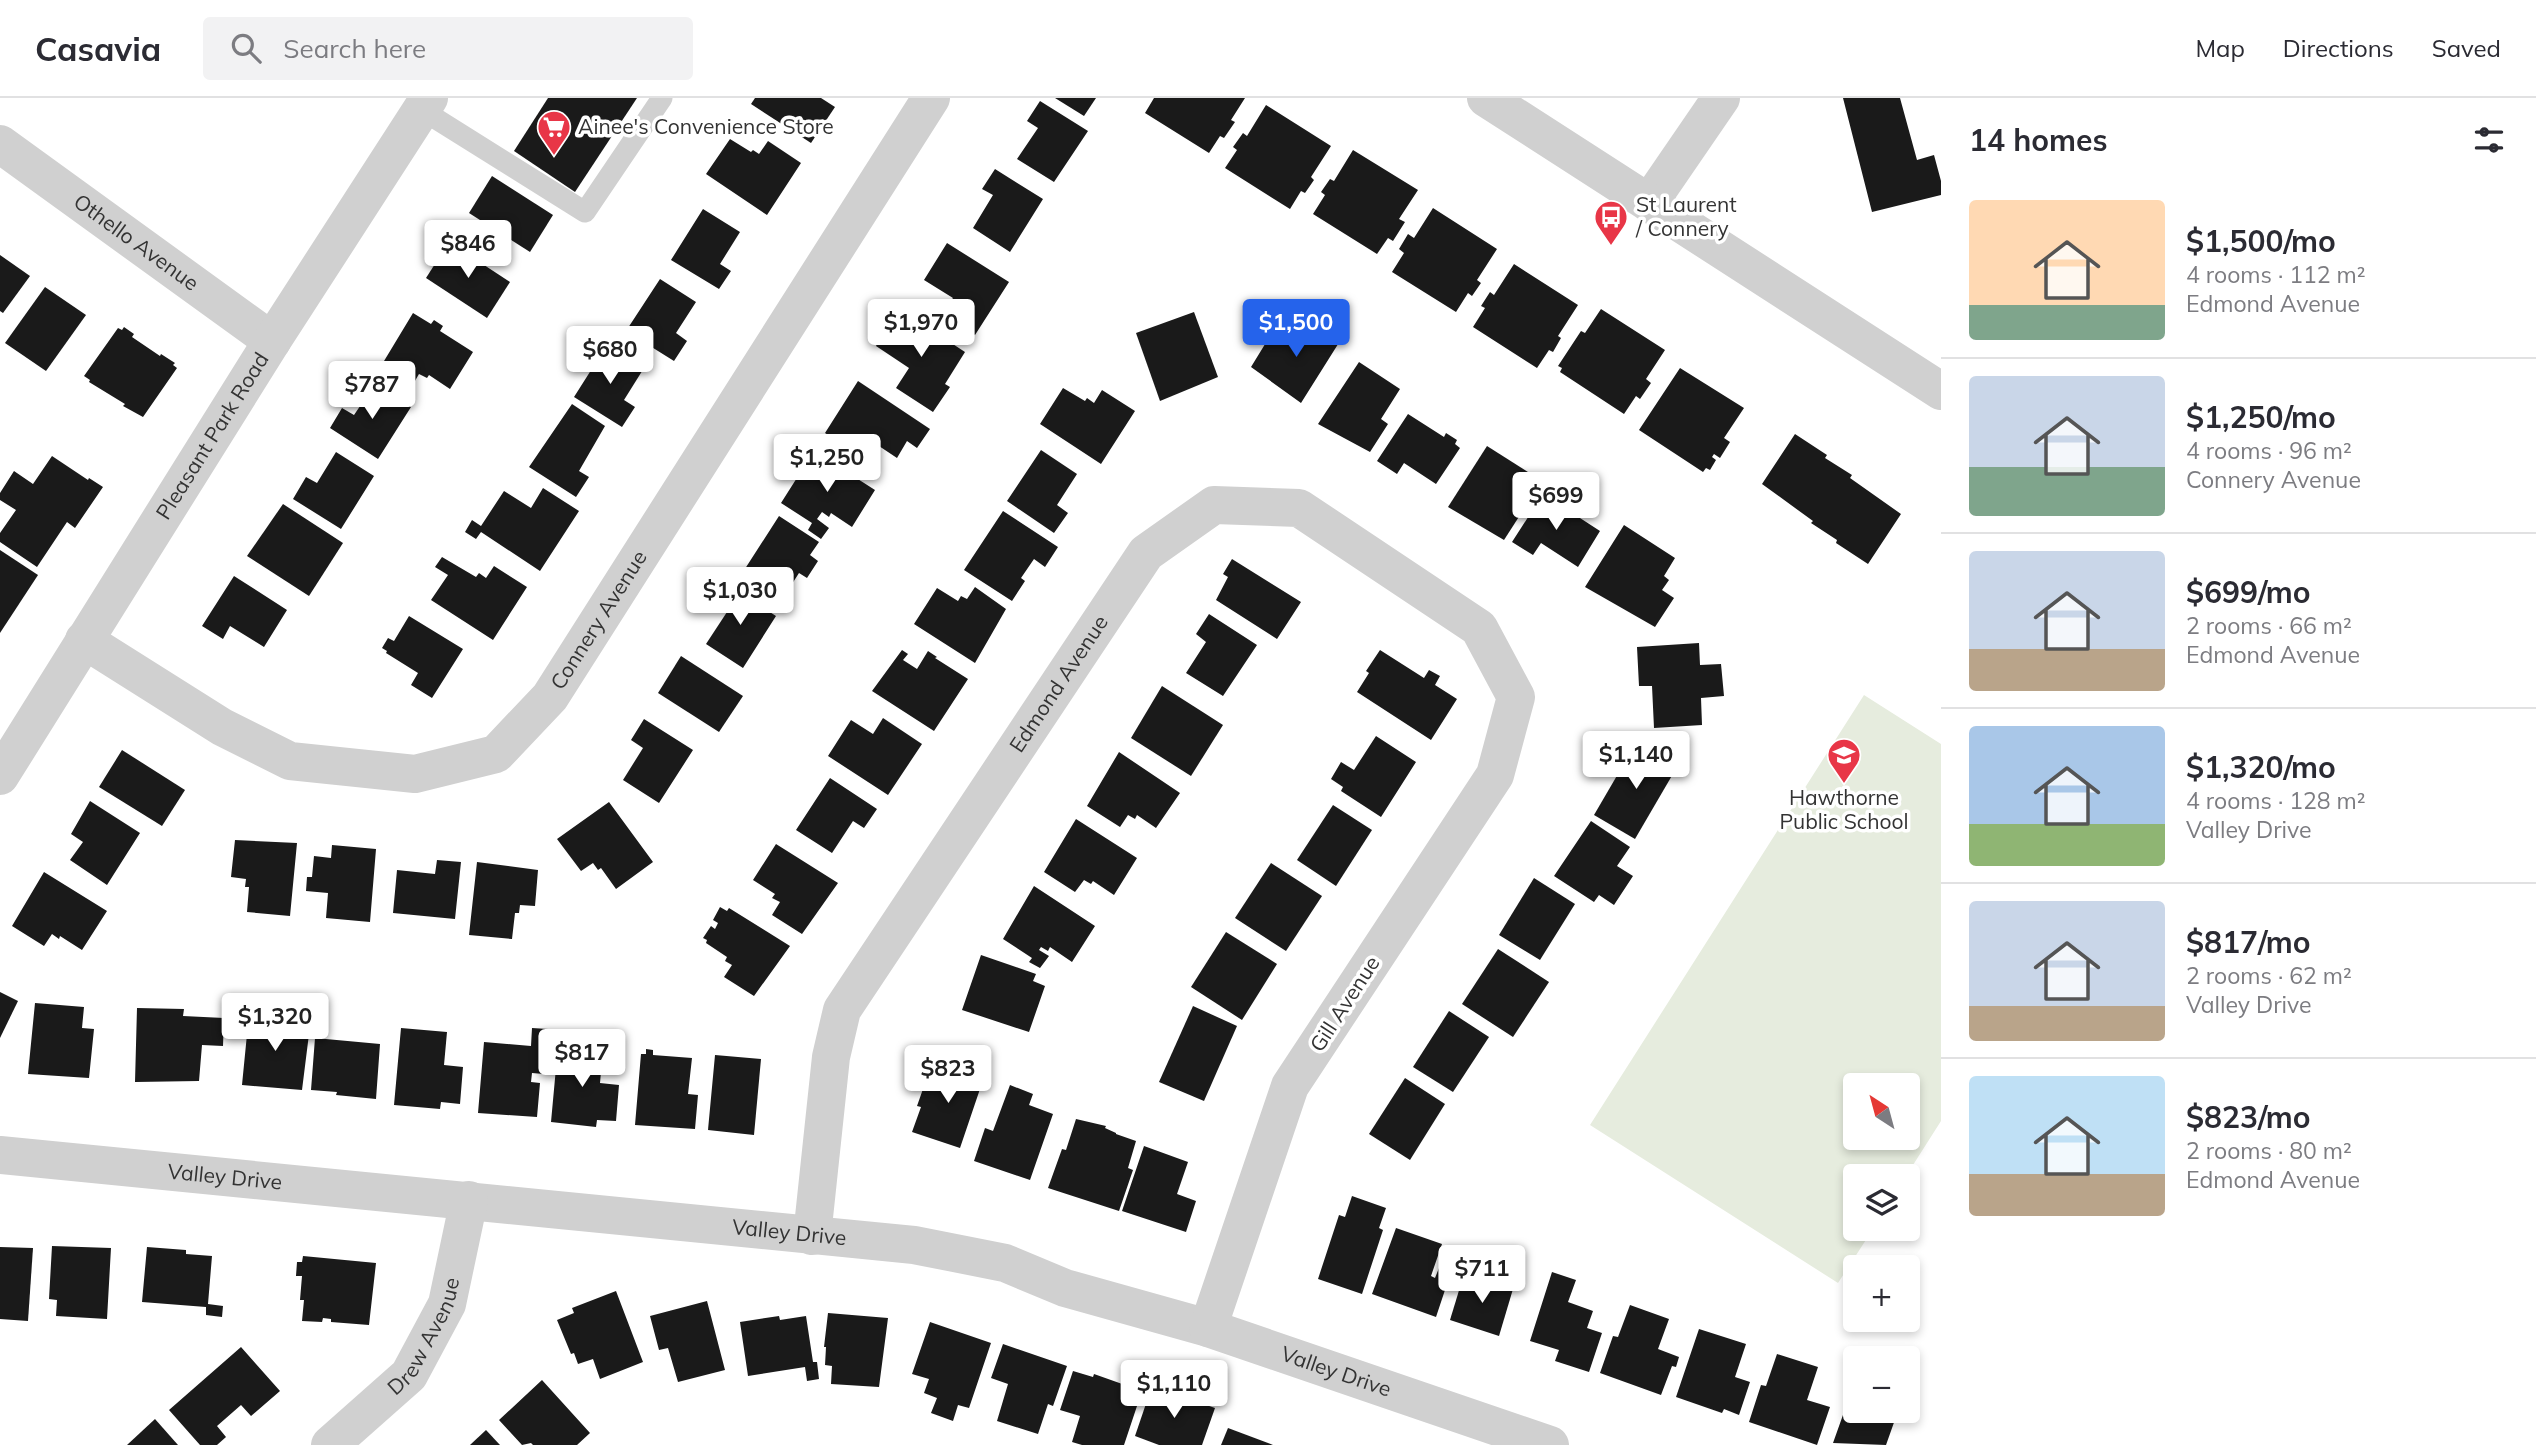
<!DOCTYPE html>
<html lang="en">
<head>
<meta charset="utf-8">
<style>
	body { margin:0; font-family:Mulish,sans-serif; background:#f2f2f3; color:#2b2b33; height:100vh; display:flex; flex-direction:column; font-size:26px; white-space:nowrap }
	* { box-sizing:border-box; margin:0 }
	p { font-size:23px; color:#7c7c81 }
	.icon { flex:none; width:38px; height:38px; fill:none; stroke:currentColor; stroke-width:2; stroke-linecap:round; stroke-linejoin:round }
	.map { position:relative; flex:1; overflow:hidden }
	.panel { display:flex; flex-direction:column; background:#fff; width:595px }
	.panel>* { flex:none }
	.needle { width:46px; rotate:324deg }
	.buttons { position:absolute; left:1843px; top:975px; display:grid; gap:14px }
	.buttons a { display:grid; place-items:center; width:77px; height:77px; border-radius:7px; background:#fff; box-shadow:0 4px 10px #0003; font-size:35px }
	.price { position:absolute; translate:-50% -60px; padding:0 16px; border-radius:7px; background:#fff; color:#222; font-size:23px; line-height:46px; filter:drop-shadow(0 2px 4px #0008) }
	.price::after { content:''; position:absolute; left:50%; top:42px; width:21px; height:16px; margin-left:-10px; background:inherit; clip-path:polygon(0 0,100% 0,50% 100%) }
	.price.current { background:#2563eb; color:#fff }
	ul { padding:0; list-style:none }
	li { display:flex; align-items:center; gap:21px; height:175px; padding:0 28px }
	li+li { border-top:2px solid #e1e1e2 }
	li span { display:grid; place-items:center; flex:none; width:196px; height:140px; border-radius:7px; color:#555 }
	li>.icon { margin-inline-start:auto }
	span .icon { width:84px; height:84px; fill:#fffc; stroke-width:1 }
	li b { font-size:30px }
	h2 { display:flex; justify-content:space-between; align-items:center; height:84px; padding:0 28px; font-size:30px }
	header { display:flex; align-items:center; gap:42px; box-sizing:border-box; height:98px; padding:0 35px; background:#fff; border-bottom:2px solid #e1e1e2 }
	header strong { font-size:33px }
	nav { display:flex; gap:38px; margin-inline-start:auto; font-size:24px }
	.search { width:490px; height:63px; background:#f2f2f3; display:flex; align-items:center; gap:18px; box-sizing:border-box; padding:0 24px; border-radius:7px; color:#7c7c81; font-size:26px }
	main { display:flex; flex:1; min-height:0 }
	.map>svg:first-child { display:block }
</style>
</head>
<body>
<header>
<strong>Casavia</strong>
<div class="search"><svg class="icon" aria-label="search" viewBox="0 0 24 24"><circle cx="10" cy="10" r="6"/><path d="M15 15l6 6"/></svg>Search here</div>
<nav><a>Map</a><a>Directions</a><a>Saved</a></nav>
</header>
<main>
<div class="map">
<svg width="1941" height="1347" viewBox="0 0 1941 1347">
	<rect width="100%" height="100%" fill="#fff"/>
	<path fill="#e6ecde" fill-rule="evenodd" d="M1864,597L1941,646V1023L1906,1078H1855V1130L1873,1131L1838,1185L1590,1027ZM1855,987H1908V1040H1855Z"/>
	<g fill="#1a1a1a">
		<path d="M548,0H637L575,94L514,53Z"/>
		<path d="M755,0H821L835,9L811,45L751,6Z"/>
		<path d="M1055,0H1096L1084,18Z"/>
		<path d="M1154,0H1245L1231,22L1235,24L1224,40L1220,38L1209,55L1145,15Z"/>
		<path d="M1843,0H1900L1917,62L1934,57L1941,83V97L1872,114Z"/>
		<path d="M1040,3L1088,33L1054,84L1017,61L1038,30L1027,23Z"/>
		<path d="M1266,7L1331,48L1311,79L1314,82L1305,95L1301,93L1290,111L1225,70L1237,52L1233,49L1243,35L1247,38Z"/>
		<path d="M730,41L751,54L753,52L759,56L768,43L801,65L767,117L706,76Z"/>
		<path d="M1353,52L1418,92L1399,121L1405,124L1393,143L1388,140L1377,156L1313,116L1325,97L1321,94L1330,81L1334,83Z"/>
		<path d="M995,71L1043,101L1010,154L973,130L993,97L982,91Z"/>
		<path d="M492,78L553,117L530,154L469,115Z"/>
		<path d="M1433,110L1497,151L1477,182L1481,185L1472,198L1468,195L1456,214L1392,174L1404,155L1399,151L1408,136L1414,140Z"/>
		<path d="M703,111L740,134L720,166L731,173L719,191L671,162Z"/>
		<path d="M449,144L510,184L487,220L426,180Z"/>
		<path d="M947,145L1009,184L975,237L942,216L953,200L924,182Z"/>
		<path d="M0,157L30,178L3,215L0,213Z"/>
		<path d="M1514,166L1578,207L1558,238L1561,240L1553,254L1549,252L1537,270L1473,229L1485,210L1481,208L1490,194L1494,197Z"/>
		<path d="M660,181L696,204L676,235L687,243L674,263L626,233Z"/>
		<path d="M45,189L86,217L46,273L5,245Z"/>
		<path d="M1601,211L1665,252L1646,281L1651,285L1640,301L1636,298L1624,316L1560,274L1562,270L1558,268L1581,233L1585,235Z"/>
		<path d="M901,212L965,254L945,286L950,289L933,314L896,290L909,270L876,248L890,221L893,223Z"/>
		<path d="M1194,214L1218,279L1160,303L1136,235Z"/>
		<path d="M413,215L431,226L434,222L443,228L440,233L473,254L450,291L429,277L427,280L419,276L412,288L381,268Z"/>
		<path d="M1304,220L1340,243L1301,305L1251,269L1270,238L1283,246L1287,239L1291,241Z"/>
		<path d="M124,229L134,236L132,239L160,258L161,256L175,265L173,267L177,270L143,319L123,308L125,306L89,284L90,282L84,278L118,230L122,232Z"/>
		<path d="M607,247L644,270L624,302L635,309L622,329L574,299Z"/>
		<path d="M1359,264L1400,291L1381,321L1388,326L1370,354L1318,326Z"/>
		<path d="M1680,270L1744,310L1724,340L1730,344L1720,360L1714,356L1712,359L1716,362L1710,372L1706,370L1703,374L1639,332Z"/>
		<path d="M858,283L930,331L917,350L907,343L897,360L876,346L873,349L866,345L858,357L825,335Z"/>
		<path d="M375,286L411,309L378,361L330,330L342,310L354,317Z"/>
		<path d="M1063,290L1085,303L1087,300L1094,305L1102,292L1135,313L1101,366L1040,326Z"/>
		<path d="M572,306L605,328L579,373L589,379L576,399L529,369Z"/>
		<path d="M1408,316L1444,339L1446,335L1457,342L1455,346L1460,350L1436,386L1404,365L1397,376L1377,363Z"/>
		<path d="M1795,336L1827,357L1825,360L1852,377L1850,380L1901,416L1868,466L1836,445L1837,442L1811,425L1813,423L1762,386Z"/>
		<path d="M1487,348L1542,383L1504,442L1448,409Z"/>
		<path d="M1041,352L1077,376L1057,407L1068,415L1054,435L1007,403Z"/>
		<path d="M814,353L875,392L852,429L831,415L829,419L822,414L817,421L829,430L821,441L808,432L812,425L781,405Z"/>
		<path d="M336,354L374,378L341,431L293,401L306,379L317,385Z"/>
		<path d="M52,358L88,382L89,380L103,389L75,430L67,424L37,469L0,444V435L16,412L0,402V395L14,373L33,386Z"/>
		<path d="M543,390L579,413L540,473L481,434L476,441L465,434L472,422L481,428L504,393L531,410Z"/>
		<path d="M1543,396L1600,433L1578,469L1541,445L1533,457L1512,444Z"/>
		<path d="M283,406L343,445L309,498L247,458Z"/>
		<path d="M1003,413L1058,449L1045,469L1034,461L1021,480L1025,483L1012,503L964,472Z"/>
		<path d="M779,418L819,444L810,457L818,463L807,480L799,475L781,503L741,477Z"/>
		<path d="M1624,427L1675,460L1664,478L1669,482L1662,492L1674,500L1655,529L1585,489Z"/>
		<path d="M0,452L38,477L0,535Z"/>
		<path d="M442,459L476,479L479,475L486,480L494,468L527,489L493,542L431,502L448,477L435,469Z"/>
		<path d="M1232,461L1301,504L1277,541L1216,502L1228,479L1223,476Z"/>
		<path d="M234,478L287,512L264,549L230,528L223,541L202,528Z"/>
		<path d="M728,487L776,518L743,570L706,546L727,514L715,507Z"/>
		<path d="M975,489L1006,511L975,565L914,526L937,490L958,503L961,498L967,501Z"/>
		<path d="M1209,516L1257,547L1223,598L1186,575L1206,544L1196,536Z"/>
		<path d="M409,518L463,551L432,600L411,587L418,575L386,555L387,553L382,550L388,540L394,543Z"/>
		<path d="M1699,545L1700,567L1721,566L1724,598L1701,600L1702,627L1654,630L1652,588H1639L1637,549Z"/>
		<path d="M902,552L908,556L903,562L917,571L928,553L937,559L935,560L968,581L934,633L872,593Z"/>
		<path d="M1380,552L1424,580L1429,572L1440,578L1435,587L1457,601L1431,642L1357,594L1369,575L1366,573Z"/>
		<path d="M681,558L743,598L719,634L658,595Z"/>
		<path d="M1162,588L1223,627L1191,678L1131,640Z"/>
		<path d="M883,620L922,646L888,697L828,658L851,622L873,636Z"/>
		<path d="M644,621L693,652L659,705L623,682L643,650L631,642Z"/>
		<path d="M1376,638L1416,664L1381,719L1341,693L1343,689L1331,681L1341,664L1354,672Z"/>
		<path d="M1636,645L1677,669L1635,741L1594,717Z"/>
		<path d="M122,652L185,692L162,728L99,689Z"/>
		<path d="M1119,654L1180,695L1156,730L1137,717L1135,721L1128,717L1120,729L1087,708Z"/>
		<path d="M830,680L877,711L864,730L853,723L832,755L796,732Z"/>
		<path d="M90,703L140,735L107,787L70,762L83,744L71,736Z"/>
		<path d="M609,704L653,764L616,791L601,770L598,772L593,765L581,773L557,741Z"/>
		<path d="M1333,707L1372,732L1336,788L1297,762Z"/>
		<path d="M1076,721L1137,760L1114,797L1093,783L1091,786L1084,782L1075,794L1044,774Z"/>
		<path d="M1591,723L1630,749L1617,768L1633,778L1614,807L1599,797L1594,804L1554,778Z"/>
		<path d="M235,742L297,745L290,818L247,814L249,789H245L246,781L231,779Z"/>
		<path d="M776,746L838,785L802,836L772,817L780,804L772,800L775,796L753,782Z"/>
		<path d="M332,747L376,751L370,824L326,820L328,795L306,793L307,779H312L314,758L331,760Z"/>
		<path d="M437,762L461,764L455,821L393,815L397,772L435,776Z"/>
		<path d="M477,764L538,772L535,808L520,807L519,815H515L512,841L469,837Z"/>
		<path d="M1271,765L1322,798L1286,853L1235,820Z"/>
		<path d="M44,774L107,813L82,852L60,838L59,841L52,836L44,848L12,828Z"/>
		<path d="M1534,780L1575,806L1540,862L1499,837Z"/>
		<path d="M1034,788L1095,828L1072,864L1050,849L1048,853L1041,849L1039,852L1049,858L1040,870L1029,864L1032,860L1003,841Z"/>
		<path d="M720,809L727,813L729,810L790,848L754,898L724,879L732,867L725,863L727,859L706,845L707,842L703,840L711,828L715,831L718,825L713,822Z"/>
		<path d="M1226,834L1277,866L1242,922L1191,889Z"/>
		<path d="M1498,851L1549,884L1513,939L1462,906Z"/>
		<path d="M981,857L1036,876L1033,883L1045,888L1029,934L962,912Z"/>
		<path d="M0,894L18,903L0,940Z"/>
		<path d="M35,905L84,909L82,930L94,931L89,980L28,976Z"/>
		<path d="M1193,908L1237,928L1204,1003L1159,984Z"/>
		<path d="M137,910L184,911L183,918L224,920L223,948L202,947L199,983L135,984Z"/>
		<path d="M1449,913L1489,939L1453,994L1413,969Z"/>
		<path d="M249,916L299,920L298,935L309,936L302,992L242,987Z"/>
		<path d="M401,930L447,934L444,967L463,969L460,1006L441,1004L440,1011L394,1007Z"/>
		<path d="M532,930L548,931L544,976L532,975L531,984L540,985L537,1019L478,1015L484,944L531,948Z"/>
		<path d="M315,940L380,946L376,1001L336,997L337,994L311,992Z"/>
		<path d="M558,948L603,952L600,985L619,987L616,1023L597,1022L596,1029L551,1024Z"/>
		<path d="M646,951L653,952V957L692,960L688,996L698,997L695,1031L635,1027L641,956H646Z"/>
		<path d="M715,957L761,961L754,1037L708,1032Z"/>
		<path d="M955,965L981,974L976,987L981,988L960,1050L912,1034L921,1009L917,1008L930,971L951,978Z"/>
		<path d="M1405,980L1445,1006L1410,1062L1369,1036Z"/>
		<path d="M1010,987L1033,996L1029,1007L1053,1016L1030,1082L974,1063L985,1030L993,1033Z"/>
		<path d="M1076,1021L1106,1028L1105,1030L1116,1035V1036L1136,1043L1128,1070L1133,1072L1119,1113L1048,1090L1062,1051L1066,1052Z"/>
		<path d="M1144,1048L1188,1064L1177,1096L1196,1103L1186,1134L1122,1113Z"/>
		<path d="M1352,1098L1386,1110L1379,1130L1383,1132L1362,1196L1318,1181L1339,1117L1345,1119Z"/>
		<path d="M1396,1130L1442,1146L1431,1178L1435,1180L1439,1170L1451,1174L1436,1219L1372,1196Z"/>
		<path d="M52,1148L111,1150L107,1221L56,1218L57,1202L49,1201Z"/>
		<path d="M0,1149L33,1150L28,1223L0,1221Z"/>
		<path d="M147,1149L186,1152V1156L212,1158L208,1206L223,1208L222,1219L206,1217V1209L142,1204Z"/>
		<path d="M303,1158L376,1165L369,1227L331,1224V1221L323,1220L322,1224L302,1223L304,1202H300L302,1178H296L297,1164H302Z"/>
		<path d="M1552,1174L1576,1182L1568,1204L1593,1213L1587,1230L1602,1235L1589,1274L1555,1263L1559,1252L1530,1243Z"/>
		<path d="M1464,1176L1513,1191L1499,1238L1450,1222Z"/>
		<path d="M616,1193L643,1264L600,1281L593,1261L578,1266L574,1255L571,1256L557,1222L574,1215L572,1210Z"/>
		<path d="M707,1203L725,1272L678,1284L668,1250L659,1252L650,1218Z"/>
		<path d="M1630,1207L1669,1221L1658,1251L1679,1259L1676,1269L1672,1268L1661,1297L1600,1275L1613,1238L1618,1239Z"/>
		<path d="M828,1215L888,1220L879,1289L831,1286L832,1268L825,1267L826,1249H824Z"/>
		<path d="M779,1218L780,1222L806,1218L813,1264H817L819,1281L807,1283L805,1269L748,1278L740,1224Z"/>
		<path d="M930,1224L991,1245L969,1310L958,1307L953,1323L931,1315L937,1300L924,1295L929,1281L912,1276Z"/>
		<path d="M1699,1231L1746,1246L1735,1279L1750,1284L1739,1317L1724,1311L1722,1315L1676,1299Z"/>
		<path d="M1003,1246L1067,1268L1053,1308L1048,1306L1038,1336L997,1323L1008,1286L991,1280Z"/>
		<path d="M241,1249L280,1293L251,1318L241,1307L217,1328L226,1339L217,1347H200L169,1312Z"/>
		<path d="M1777,1256L1818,1269L1807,1302L1830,1309L1817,1347L1749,1324L1761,1287L1766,1288Z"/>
		<path d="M1073,1273L1093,1279L1094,1276L1142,1293L1124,1347H1082L1072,1344L1080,1318L1060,1312Z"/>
		<path d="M542,1282L590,1335L577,1347H533L531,1345L522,1347L499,1322Z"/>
		<path d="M1152,1288L1215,1310L1202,1347H1159L1135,1338Z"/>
		<path d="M1855,1291V1312H1886L1897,1316L1886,1347L1833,1345L1849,1300H1851Z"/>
		<path d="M155,1321L178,1347H127Z"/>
		<path d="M1228,1330L1273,1347H1221Z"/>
		<path d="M486,1332L500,1347H470Z"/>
	</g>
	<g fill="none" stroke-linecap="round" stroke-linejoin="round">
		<path stroke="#d0d0d0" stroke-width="21" d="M422,12L585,114L662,0"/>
		<g stroke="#d0d0d0" stroke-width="38">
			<path id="s1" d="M0,46L272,243"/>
			<path d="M1649,105L1721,0"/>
			<path id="s2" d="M84,542L222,629L290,663L415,676L496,656L550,599L931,0"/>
			<path id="s3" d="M0,1057L914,1147L1005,1165L1065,1190L1208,1230L1550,1347"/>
			<path id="s4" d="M812,1138L831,959L842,912L1146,455L1214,407L1299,410L1479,530L1516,599L1495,677L1290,988L1208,1230"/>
			<path id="s5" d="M330,1347L409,1277L447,1206L469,1102"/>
		</g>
		<g stroke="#d0d0d0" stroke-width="38">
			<path d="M1486,0L1941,293"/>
			<path id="s6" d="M0,678L272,243L429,0"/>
		</g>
	</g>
	<defs>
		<symbol id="supermarket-pin" viewBox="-11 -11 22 30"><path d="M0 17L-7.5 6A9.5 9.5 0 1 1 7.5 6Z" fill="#e83647" stroke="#fff"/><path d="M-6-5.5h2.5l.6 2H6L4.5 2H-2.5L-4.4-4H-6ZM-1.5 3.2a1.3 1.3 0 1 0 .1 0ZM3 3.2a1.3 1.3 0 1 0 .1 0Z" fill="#fff"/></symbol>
		<symbol id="bus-pin" viewBox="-11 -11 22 30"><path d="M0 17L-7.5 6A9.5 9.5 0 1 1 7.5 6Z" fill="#e83647" stroke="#fff"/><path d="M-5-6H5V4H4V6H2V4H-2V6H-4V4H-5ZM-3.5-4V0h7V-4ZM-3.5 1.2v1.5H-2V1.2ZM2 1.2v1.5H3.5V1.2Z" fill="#fff"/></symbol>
		<symbol id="school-pin" viewBox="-11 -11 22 30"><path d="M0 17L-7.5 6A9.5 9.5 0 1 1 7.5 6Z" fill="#e83647" stroke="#fff"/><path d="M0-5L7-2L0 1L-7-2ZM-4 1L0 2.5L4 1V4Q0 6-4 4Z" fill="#fff"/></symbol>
	</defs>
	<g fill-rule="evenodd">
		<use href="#supermarket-pin" x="535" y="10" width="38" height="52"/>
		<use href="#bus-pin" x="1592" y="100" width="38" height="52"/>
		<use href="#school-pin" x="1825" y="638" width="38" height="52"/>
	</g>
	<g text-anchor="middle" stroke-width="7" stroke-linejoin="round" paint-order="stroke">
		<g font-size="21" fill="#333" stroke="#fff" text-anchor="start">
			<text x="578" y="36">Ainee's Convenience Store</text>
			<text x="1636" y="114">St Laurent<tspan x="1636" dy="24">/ Connery</tspan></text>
			<text x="1844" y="707" text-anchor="middle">Hawthorne<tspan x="1844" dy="24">Public School</tspan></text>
		</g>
		<g font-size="21" fill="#333" stroke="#fff">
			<text dy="7" stroke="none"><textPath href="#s1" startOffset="168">Othello Avenue</textPath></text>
			<text dy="7" stroke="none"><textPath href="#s6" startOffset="401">Pleasant Park Road</textPath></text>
			<text dy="7" stroke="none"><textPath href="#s2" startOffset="618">Connery Avenue</textPath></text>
			<text dy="7" stroke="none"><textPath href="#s4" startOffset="620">Edmond Avenue</textPath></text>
			<text transform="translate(1345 906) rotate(-57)" y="7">Gill Avenue</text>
			<text dy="7" stroke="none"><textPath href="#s3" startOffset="226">Valley Drive</textPath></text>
			<text dy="7" stroke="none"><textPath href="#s3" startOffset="793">Valley Drive</textPath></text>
			<text dy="7" stroke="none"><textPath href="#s5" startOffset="147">Drew Avenue</textPath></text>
			<text dy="7" stroke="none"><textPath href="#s3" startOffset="1360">Valley Drive</textPath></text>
		</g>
	</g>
</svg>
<div class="buttons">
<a><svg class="needle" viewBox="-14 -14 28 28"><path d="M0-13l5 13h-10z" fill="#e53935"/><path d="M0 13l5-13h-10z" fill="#7c7c81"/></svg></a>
<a><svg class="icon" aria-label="layers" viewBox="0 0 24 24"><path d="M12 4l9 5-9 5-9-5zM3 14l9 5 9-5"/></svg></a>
<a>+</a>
<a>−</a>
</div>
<b class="price" style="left:468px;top:182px">$846</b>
<b class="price" style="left:921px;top:261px">$1,970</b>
<b class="price current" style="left:1296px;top:261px">$1,500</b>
<b class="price" style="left:610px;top:288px">$680</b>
<b class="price" style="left:372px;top:323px">$787</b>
<b class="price" style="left:827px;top:396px">$1,250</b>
<b class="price" style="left:1556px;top:434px">$699</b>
<b class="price" style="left:740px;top:529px">$1,030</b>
<b class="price" style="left:1636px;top:693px">$1,140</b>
<b class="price" style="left:275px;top:955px">$1,320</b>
<b class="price" style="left:582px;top:991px">$817</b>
<b class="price" style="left:948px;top:1007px">$823</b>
<b class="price" style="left:1482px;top:1207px">$711</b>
<b class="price" style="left:1174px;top:1322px">$1,110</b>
</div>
<section class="panel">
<h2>14 homes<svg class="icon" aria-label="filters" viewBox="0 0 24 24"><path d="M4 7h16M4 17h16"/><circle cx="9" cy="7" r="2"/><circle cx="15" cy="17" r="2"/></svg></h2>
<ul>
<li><span style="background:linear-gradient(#ffd9b3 75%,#7fa58c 0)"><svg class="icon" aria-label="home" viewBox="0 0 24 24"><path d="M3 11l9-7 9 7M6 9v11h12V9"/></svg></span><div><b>$1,500/mo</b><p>4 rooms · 112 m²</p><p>Edmond Avenue</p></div></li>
<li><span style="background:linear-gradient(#c9d6e8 65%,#7fa58c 0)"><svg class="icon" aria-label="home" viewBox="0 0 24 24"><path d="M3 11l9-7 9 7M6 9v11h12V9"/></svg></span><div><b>$1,250/mo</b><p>4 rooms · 96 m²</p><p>Connery Avenue</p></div></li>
<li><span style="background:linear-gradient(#c9d6e8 70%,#b9a48a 0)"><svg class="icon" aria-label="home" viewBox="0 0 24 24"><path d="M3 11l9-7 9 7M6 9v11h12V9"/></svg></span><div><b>$699/mo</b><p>2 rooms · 66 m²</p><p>Edmond Avenue</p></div></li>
<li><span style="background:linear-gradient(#a9c7e8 70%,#8fb573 0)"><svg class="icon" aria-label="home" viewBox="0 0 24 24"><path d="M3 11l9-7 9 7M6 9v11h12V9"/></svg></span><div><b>$1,320/mo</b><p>4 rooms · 128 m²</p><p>Valley Drive</p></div></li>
<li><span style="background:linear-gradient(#c9d6e8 75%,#b9a48a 0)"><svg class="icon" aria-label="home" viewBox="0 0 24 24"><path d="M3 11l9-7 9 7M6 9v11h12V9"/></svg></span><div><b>$817/mo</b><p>2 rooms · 62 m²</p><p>Valley Drive</p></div></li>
<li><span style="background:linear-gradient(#bfe0f5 70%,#b9a48a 0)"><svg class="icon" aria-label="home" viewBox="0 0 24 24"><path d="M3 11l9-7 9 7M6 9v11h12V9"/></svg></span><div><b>$823/mo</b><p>2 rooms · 80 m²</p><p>Edmond Avenue</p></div></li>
</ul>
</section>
</main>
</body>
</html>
